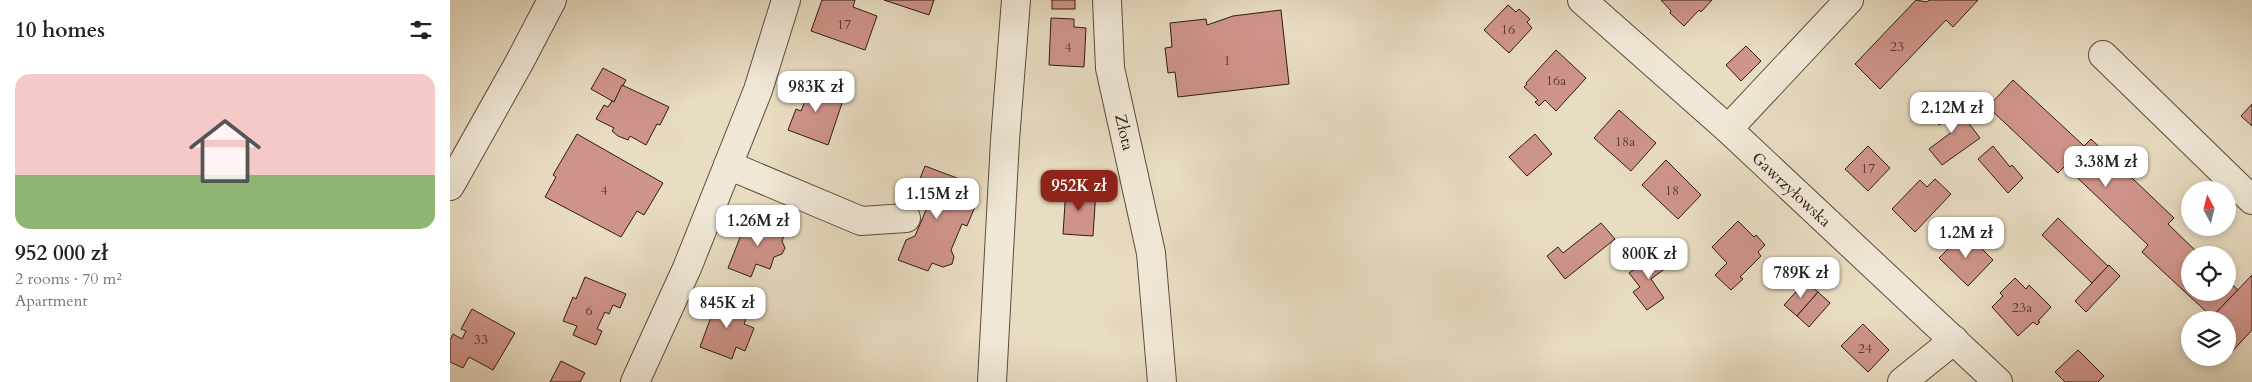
<!DOCTYPE html>
<html lang="en">
<head>
<meta charset="utf-8">
<style>
	body { margin:0; font-family:Cardo,serif; background:#f2f2f2; color:#222; height:100vh; display:flex; flex-direction:column; font-size:19px; white-space:nowrap }
	* { box-sizing:border-box; margin:0 }
	p { font-size:16px; color:#767676 }
	.icon { flex:none; width:28px; height:28px; fill:none; stroke:currentColor; stroke-width:2; stroke-linecap:round; stroke-linejoin:round }
	.map { position:relative; flex:1; overflow:hidden }
	.side { display:flex; flex-direction:column; background:#fff; width:450px }
	.side>* { flex:none }
	.needle { width:32px; rotate:353deg }
	.tools { position:absolute; left:1731px; top:181px; display:grid; gap:10px }
	.tools a { display:grid; place-items:center; width:55px; height:55px; border-radius:50%; background:#fff; box-shadow:0 2px 8px #0003; font-size:25px }
	.price { position:absolute; translate:-50% -42px; padding:0 11px; border-radius:10px; background:#fff; color:#222; font-size:16px; line-height:32px; filter:drop-shadow(0 1px 2px #0008) }
	.price::after { content:''; position:absolute; left:50%; top:30px; width:15px; height:11px; margin-left:-8px; background:inherit; clip-path:polygon(0 0,100% 0,50% 100%) }
	.price.current { background:#8f2418; color:#fff }
	ul { padding:0; list-style:none }
	li { display:grid; align-content:center; gap:10px; height:265px; padding:0 15px }
	li span { display:grid; place-items:center; height:155px; border-radius:15px; color:#555 }
	li>.icon { margin-inline-start:auto }
	span .icon { width:90px; height:90px; fill:#fffc; stroke-width:1 }
	li b { font-size:21px }
	h2 { display:flex; justify-content:space-between; align-items:center; height:60px; padding:0 15px; font-size:21px }
	main { display:flex; flex:1; min-height:0 }
	.map>svg:first-child { display:block }
</style>
</head>
<body>
<main>
<section class="side">
<h2>10 homes<svg class="icon" aria-label="filters" viewBox="0 0 24 24"><path d="M4 7h16M4 17h16"/><circle cx="9" cy="7" r="2"/><circle cx="15" cy="17" r="2"/></svg></h2>
<ul>
<li><span style="background:linear-gradient(#f6c9c9 65%,#8fb573 0)"><svg class="icon" aria-label="home" viewBox="0 0 24 24"><path d="M3 11l9-7 9 7M6 9v11h12V9"/></svg></span><div><b>952 000 zł</b><p>2 rooms · 70 m²</p><p>Apartment</p></div></li>
</ul>
</section>
<div class="map">
<svg width="1802" height="382" viewBox="0 0 1802 382">
	<rect width="100%" height="100%" fill="#e8dcc1"/>
	<filter id="stains"><feTurbulence type="fractalNoise" baseFrequency=".004" numOctaves="4"/><feColorMatrix values="0 0 0 0 .2 0 0 0 0 .09 0 0 0 0 .02 0 0 0 .5 -.17"/></filter>
	<radialGradient id="worn" r=".72"><stop offset=".6" stop-color="#630" stop-opacity="0"/><stop offset="1" stop-color="#630" stop-opacity=".3"/></radialGradient>
	<g fill="#cf948a" stroke="#2f1b14">
		<path d="M372,0H405L403,7L427,16L415,50L361,31Z"/>
		<path d="M434,0H484L479,15Z"/>
		<rect x="602" y="0" width="23" height="9"/>
		<path d="M1211,0H1262L1251,12L1249,10L1234,26L1220,13L1221,11Z"/>
		<path d="M1466,0L1477,2L1479,0H1528L1503,27L1496,20L1430,89L1405,64Z"/>
		<path d="M1058,5L1066,12L1069,9L1080,19L1077,22L1082,28L1059,53L1034,30Z"/>
		<path d="M831,10L839,84L728,97L725,72L718,73L715,48L722,47L720,23L756,19L757,25L783,16Z"/>
		<path d="M601,18L624,19V27L636,28L634,67L599,65Z"/>
		<path d="M1296,46L1311,61L1291,81L1276,65Z"/>
		<path d="M1106,50L1136,78L1106,111L1095,100L1089,106L1085,102L1088,100L1074,87L1077,84L1076,83Z"/>
		<path d="M153,68L176,80L164,102L141,89Z"/>
		<path d="M352,80L394,97L378,145L338,130L346,109L351,111L356,99L346,94Z"/>
		<path d="M1563,80L1634,146L1641,139L1724,218L1718,224L1750,255H1740V292H1778V281L1788,290L1762,317L1692,252L1698,245L1615,166L1608,173L1538,107Z"/>
		<path d="M172,85L219,107L210,125L207,124L196,145L180,136L178,140L168,136L162,131L164,128L146,119L154,105L158,107L162,101L164,102Z"/>
		<path d="M1495,101L1517,121L1530,138L1492,165L1479,149L1503,131L1495,121L1489,125L1479,114Z"/>
		<path d="M1802,104V126L1791,116Z"/>
		<path d="M1169,110L1206,143L1181,171L1144,138Z"/>
		<path d="M127,134L213,183L194,215L187,211L171,237L95,197L106,177L103,175Z"/>
		<path d="M1085,134L1102,154L1077,176L1059,157Z"/>
		<path d="M1418,146L1440,168L1418,191L1395,169Z"/>
		<path d="M1543,146L1560,167L1562,165L1573,178L1558,193L1528,159Z"/>
		<path d="M1216,160L1251,195L1228,219L1192,185Z"/>
		<path d="M475,166L507,178L503,189L528,199L517,226L512,224L501,250L504,257L502,264L493,267L482,263L478,271L448,260L456,240L465,236L476,210L460,204Z"/>
		<path d="M1485,179L1501,194L1465,232L1442,209L1470,180L1477,187Z"/>
		<path d="M616,188L646,190L643,236L613,234Z"/>
		<path d="M307,216L337,228L332,241L335,248L332,254L324,257L320,269L306,264L301,277L278,268L295,225L302,228Z"/>
		<path d="M1608,218L1658,266L1642,283L1592,235Z"/>
		<path d="M1288,221L1304,237L1306,235L1315,245L1308,252L1311,256L1290,277L1293,279L1281,290L1265,275L1277,263L1262,247Z"/>
		<path d="M1151,223L1165,239L1115,279L1097,256L1108,247L1113,253Z"/>
		<path d="M1515,232L1543,260L1518,286L1489,258Z"/>
		<path d="M1210,251L1220,265L1201,279L1214,298L1197,310L1183,292L1190,287L1179,273Z"/>
		<path d="M1659,265L1670,276L1636,312L1625,301Z"/>
		<path d="M1802,275V330L1778,356V320H1759Z"/>
		<path d="M135,277L176,294L170,308L163,305L159,314L155,312L147,329L152,331L146,345L123,335L127,326L113,321L123,297L126,299Z"/>
		<path d="M1565,278L1576,289L1579,285L1601,307L1588,321L1590,322L1587,325L1583,322L1568,336L1542,307L1553,296L1550,293Z"/>
		<path d="M1356,281L1368,292L1347,316L1334,305Z"/>
		<path d="M1368,292L1380,303L1359,327L1347,316Z"/>
		<path d="M268,298L300,309L294,324L304,328L295,351L286,347L282,359L250,347Z"/>
		<path d="M22,309L65,333L43,370L19,357L13,368L0,362V340L3,334L12,339L16,331L11,329Z"/>
		<path d="M1413,324L1439,350L1418,372L1391,346Z"/>
		<path d="M1628,350L1654,376L1648,382H1615L1605,372Z"/>
		<path d="M111,361L135,373L130,382H100Z"/>
	</g>
	<g fill="none" stroke-linecap="round" stroke-linejoin="round">
		<defs>
			<g id="minor">
				<path d="M657,0L660,68L701,253L712,382"/>
				<path d="M1132,0L1278,129L1548,382"/>
				<path d="M1653,55L1802,200"/>
				<path d="M1278,129L1399,0"/>
				<path d="M278,165L411,221L456,218"/>
				<path d="M0,186L69,63L102,0"/>
				<path d="M185,382L237,268L308,90L336,0"/>
				<path d="M542,382L555,140L566,0"/>
				<path d="M1452,382L1504,340"/>
			</g>
		</defs>
		<use href="#minor" stroke="#5d4b3f" stroke-width="30"/>
		<use href="#minor" stroke="#f0e8d7" stroke-width="28"/>
	</g>
	<g text-anchor="middle" stroke-width="4" stroke-linejoin="round" paint-order="stroke">
		<g font-size="14" fill="#573932">
			<text x="394" y="29">17</text>
			<text x="1058" y="34">16</text>
			<text x="1447" y="51">23</text>
			<text x="618" y="52">4</text>
			<text x="777" y="65">1</text>
			<text x="1106" y="85">16a</text>
			<text x="1175" y="146">18a</text>
			<text x="1418" y="173">17</text>
			<text x="154" y="195">4</text>
			<text x="1222" y="195">18</text>
			<text x="1572" y="312">23a</text>
			<text x="139" y="315">6</text>
			<text x="31" y="344">33</text>
			<text x="1415" y="353">24</text>
		</g>
		<g font-size="16" fill="#2f1b14" stroke="#f0e8d7">
			<text transform="translate(675 132) rotate(77)" y="6">Złota</text>
			<text transform="translate(1342 189) rotate(43)" y="6">Gawrzyłowska</text>
		</g>
	</g>
	<rect width="100%" height="100%" filter="url(#stains)"/>
	<rect width="100%" height="100%" fill="url(#worn)"/>
</svg>
<div class="tools">
<a><svg class="needle" viewBox="-14 -14 28 28"><path d="M0-13l5 13h-10z" fill="#e53935"/><path d="M0 13l5-13h-10z" fill="#767676"/></svg></a>
<a><svg class="icon" aria-label="locate" viewBox="0 0 24 24"><circle cx="12" cy="12" r="6"/><path d="M12 2v4M12 18v4M2 12h4M18 12h4"/></svg></a>
<a><svg class="icon" aria-label="layers" viewBox="0 0 24 24"><path d="M12 4l9 5-9 5-9-5zM3 14l9 5 9-5"/></svg></a>
</div>
<b class="price" style="left:366px;top:113px">983K zł</b>
<b class="price" style="left:1502px;top:134px">2.12M zł</b>
<b class="price" style="left:1656px;top:188px">3.38M zł</b>
<b class="price current" style="left:629px;top:212px">952K zł</b>
<b class="price" style="left:487px;top:220px">1.15M zł</b>
<b class="price" style="left:308px;top:247px">1.26M zł</b>
<b class="price" style="left:1516px;top:259px">1.2M zł</b>
<b class="price" style="left:1199px;top:280px">800K zł</b>
<b class="price" style="left:1351px;top:299px">789K zł</b>
<b class="price" style="left:277px;top:329px">845K zł</b>
</div>
</main>
</body>
</html>
